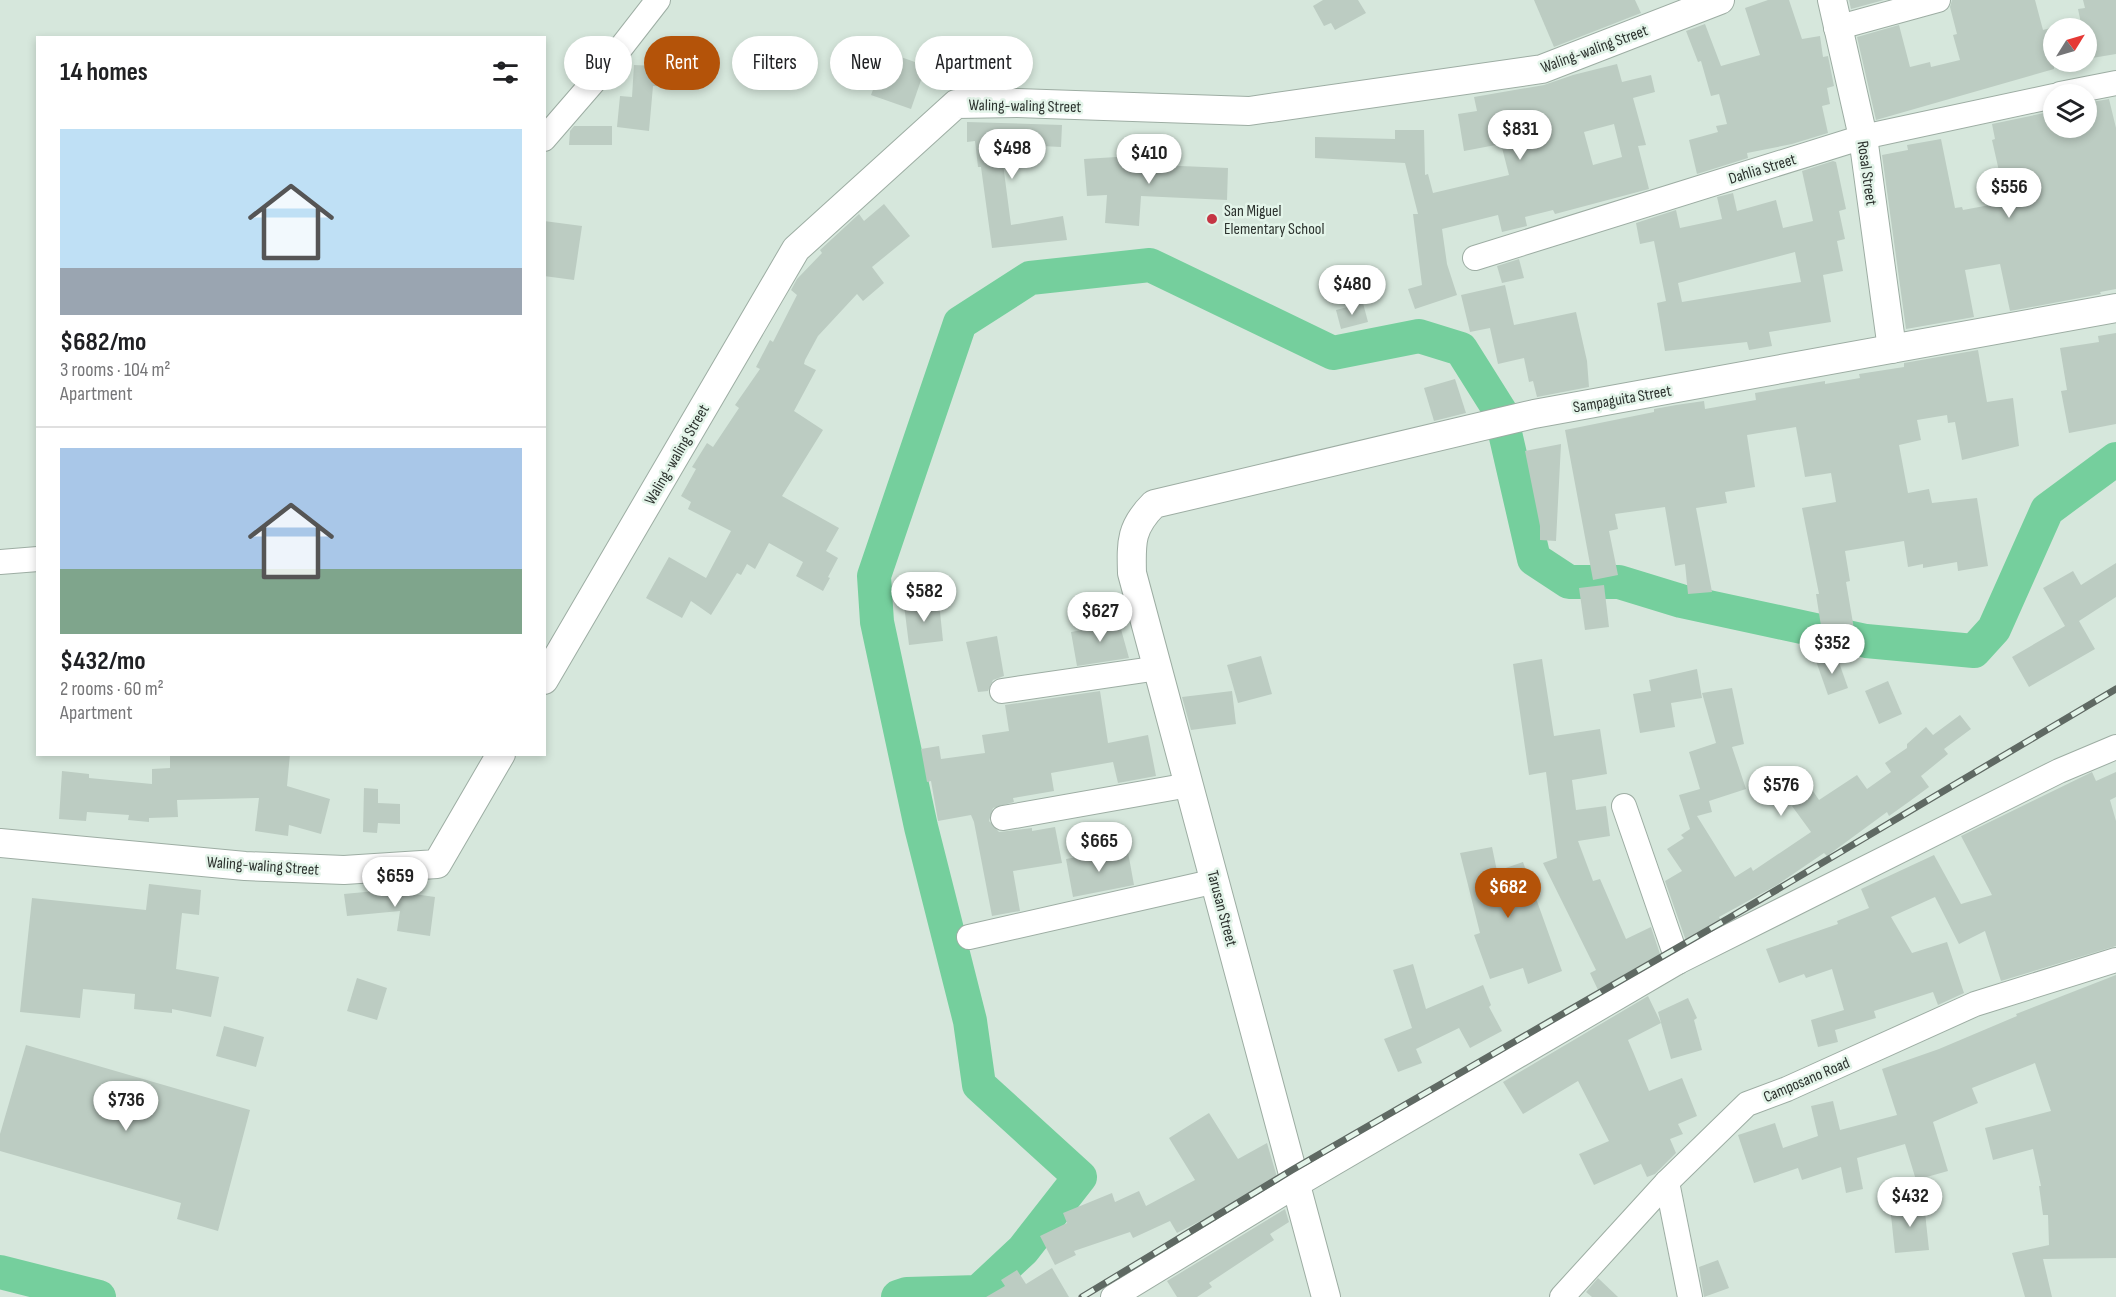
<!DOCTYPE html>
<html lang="en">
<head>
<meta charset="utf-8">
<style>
	body { margin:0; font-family:"Sofia Sans Condensed",sans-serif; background:#f6f6f6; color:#202124; height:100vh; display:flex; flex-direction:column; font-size:22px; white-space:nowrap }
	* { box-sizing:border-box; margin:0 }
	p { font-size:20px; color:#757577 }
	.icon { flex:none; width:33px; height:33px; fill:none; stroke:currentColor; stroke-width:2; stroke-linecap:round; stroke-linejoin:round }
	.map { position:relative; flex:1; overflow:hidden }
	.drawer { position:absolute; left:36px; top:36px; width:510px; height:720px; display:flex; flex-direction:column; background:#fff; border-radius:0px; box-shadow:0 3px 9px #0003 }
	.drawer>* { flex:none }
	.hud { position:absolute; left:564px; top:36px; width:570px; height:54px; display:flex; gap:12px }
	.needle { width:39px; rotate:53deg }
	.tools { position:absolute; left:2043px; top:18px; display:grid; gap:12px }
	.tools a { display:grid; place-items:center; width:54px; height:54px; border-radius:50%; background:#fff; box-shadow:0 3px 9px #0003; font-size:30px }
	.price { position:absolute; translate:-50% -51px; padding:0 14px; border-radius:21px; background:#fff; color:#222; font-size:20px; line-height:39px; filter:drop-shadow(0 2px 3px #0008) }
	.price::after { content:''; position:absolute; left:50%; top:36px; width:18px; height:14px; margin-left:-9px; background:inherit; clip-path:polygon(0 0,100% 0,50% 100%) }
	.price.selected { background:#b45309; color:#fff }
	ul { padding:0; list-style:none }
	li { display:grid; align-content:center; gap:12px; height:318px; padding:0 24px }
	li+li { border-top:2px solid #e0e0e0 }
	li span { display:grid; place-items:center; height:186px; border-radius:0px; color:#555 }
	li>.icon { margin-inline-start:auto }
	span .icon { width:108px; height:108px; fill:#fffc; stroke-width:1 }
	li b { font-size:26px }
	h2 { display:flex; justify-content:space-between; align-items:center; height:72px; padding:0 24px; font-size:26px }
	.chip { padding:0 21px; border-radius:27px; background:#fff; box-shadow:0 3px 9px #0003; font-size:21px; line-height:54px }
	.chip.selected { background:#b45309; color:#fff }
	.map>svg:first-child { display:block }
</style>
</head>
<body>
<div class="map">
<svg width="2116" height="1297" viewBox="0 0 2116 1297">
	<rect width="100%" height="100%" fill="#d6e7dc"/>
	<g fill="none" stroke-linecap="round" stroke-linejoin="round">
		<g stroke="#75cf9d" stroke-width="34">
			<path d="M0,1272L99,1297"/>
			<path d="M898,1297L907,1294L978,1292L1023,1250L1080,1177L979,1085L970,1021L921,827L877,622L874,576L960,323L1030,278L1150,265L1333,353L1419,336L1461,349L1500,411L1534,559L1569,582H1619L1681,601L1866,641L1974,651L1994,629L2047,510L2116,459"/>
		</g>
	</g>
	<g fill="#bcccc2" fill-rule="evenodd">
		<path d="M1323,0H1358L1366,13L1335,30L1331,23L1324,26L1313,6Z"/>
		<path d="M1534,0H1635L1641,13L1554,47Z"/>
		<path d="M1768,0H1789L1802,39L1820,36L1823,57L1828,56L1834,86L1827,88L1830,104L1822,106L1828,133L1792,144L1747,153L1748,158L1697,174L1689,140L1718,132L1716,126L1727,124L1719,94L1711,96L1701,61L1698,62L1686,31L1705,24L1721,66L1760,55L1745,8Z"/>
		<path d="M1849,0H1884L1851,9Z"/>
		<path d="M1952,0H2035L2043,30L2054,27V69L1876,120L1857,37L1899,25L1910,67L1930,62L1931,67L1960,60L1953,35L1957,34L1950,7Z"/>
		<path d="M2083,0H2116V54L2086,59V28H2082L2078,9L2085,8Z"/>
		<path d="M887,52L926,66L911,109L871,95Z"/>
		<path d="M1617,64L1622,82L1651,75L1655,92L1633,98L1646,145L1638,146L1649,189L1555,214L1553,210L1525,217L1527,226L1502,232L1498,215L1442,229L1447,264L1457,295L1415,309L1408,289L1422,285L1413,214H1418L1405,163L1315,158V137L1395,139V130H1424L1425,175L1428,174L1433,193L1509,175L1501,144L1464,151L1458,114L1477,111L1474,97L1544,85L1573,75ZM1614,124L1622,157L1593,165L1584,132Z"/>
		<path d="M634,65L680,67V87L653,86L649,131L617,127L620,96L632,97Z"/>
		<path d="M2109,99L2116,128V289L2100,292L2101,294L2010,311L2000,264L1965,270L1974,317L1906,329L1882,155L1908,150L1907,145L1941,139L1955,208L1962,207L1963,210L2006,202L1992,140L1995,139L1992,124L2054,111V128H2086V103Z"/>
		<path d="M967,122L1062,125L1061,147L1002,144L1003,164L1011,225L1063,216L1067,240L992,248L981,167H978L975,141L967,142Z"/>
		<path d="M574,126H612V145H569L570,131Z"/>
		<path d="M1133,156L1134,164L1228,168L1227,200L1141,196L1139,226L1105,223L1107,195L1087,196L1084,159Z"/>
		<path d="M1833,161L1836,162L1846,209L1839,211L1845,239L1837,241L1843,271L1823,275L1831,322L1769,332L1772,346L1749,350L1747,342L1665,351L1657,303L1666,301L1654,241L1640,244L1636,223L1676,210L1680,228L1722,219L1717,197L1733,193L1737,211L1776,200L1783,228L1813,221L1802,171ZM1795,252L1801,282L1682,302L1678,283Z"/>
		<path d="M884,204L910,236L872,267L884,283L863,301L857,294L818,336L805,360L804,364L816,370L794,411L823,430L782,496L839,528L826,551L838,558L828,577L830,578L823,591L796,576L803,562L769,543L755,569L747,564L741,575L737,573L711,615L691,601L682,618L646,598L669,557L706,578L731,531L688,509L691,502L681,496L696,469L692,467L707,443L713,447L739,408L735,405L760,369L756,367L770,340L773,342L797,295L791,290L797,279L822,253L820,250L859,214L864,221Z"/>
		<path d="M544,221L582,226L574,280L544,276Z"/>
		<path d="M1519,259L1524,278L1502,283L1497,266Z"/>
		<path d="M1505,285L1514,325L1576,312L1587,361L1589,387L1537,397L1533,381L1529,382L1524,358L1498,364L1490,328L1470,332L1461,295Z"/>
		<path d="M1363,303L1368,322L1341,329L1336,310Z"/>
		<path d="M2116,333V424L2069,433L2061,391L2067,390L2060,348L2099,342L2098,336Z"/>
		<path d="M1978,350L1987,402L2013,398L2019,446L1962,460L1955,422L1948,423L1947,415L1917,420L1921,440L1899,445L1908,493L1929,489L1932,503L1977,498L1988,566L1958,571L1957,562L1923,568V564L1908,567L1904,541L1845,551L1850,581L1846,582L1854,629L1821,626L1816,594H1819L1802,508L1836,502L1831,473L1805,477L1796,427L1747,435L1755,487L1725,492L1727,503L1696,508L1712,592L1688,594L1685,564L1675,566L1665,507L1615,514L1618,529L1609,531L1618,575L1593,580L1565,430L1654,412V409L1676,405L1704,401L1705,409L1756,400L1755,393L1825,381V384L1860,378L1859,374L1904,367V363Z"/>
		<path d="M1455,379L1466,413L1434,421L1424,388Z"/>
		<path d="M1561,444L1556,541L1540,540V526L1525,451Z"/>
		<path d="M2116,563V597L2079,621L2095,649L2029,687L2012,657L2065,626L2043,588L2073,571L2081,585Z"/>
		<path d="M1604,585L1609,627L1585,630L1579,588Z"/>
		<path d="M939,602L943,641L909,645L904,605Z"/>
		<path d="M1117,615L1129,658L1077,666L1071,632L1088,629L1087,624Z"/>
		<path d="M997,636L1004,676L993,680L988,691L978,692L966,642Z"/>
		<path d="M1836,654L1848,688L1828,695L1816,661Z"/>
		<path d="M1261,656L1272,694L1238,703L1227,665Z"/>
		<path d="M1542,659L1554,736L1600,729L1607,774L1572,780L1576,810L1606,806L1610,836L1578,841L1593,881L1600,879L1626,939L1651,927L1660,954L1598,990L1590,973L1596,970L1543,863L1557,858L1546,772L1529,775L1513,664Z"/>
		<path d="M1697,669L1702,698L1671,703L1675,727L1640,733L1633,694L1651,691L1649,680Z"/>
		<path d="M1888,681L1902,714L1879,724L1865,691Z"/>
		<path d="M1732,688L1744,744L1732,747L1746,789L1709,801L1712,812L1697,816L1735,877L1751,867L1753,871L1811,832L1792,806L1813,791L1819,800L1857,775L1867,789L1891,772L1885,763L1907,748V744L1926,727L1933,735L1960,715L1971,729L1944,749L1948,754L1921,776L1929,787L1910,801L1889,816L1887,812L1827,856L1824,853L1777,885L1719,917L1721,921L1686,941L1665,881L1682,871L1667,849L1684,838L1681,835L1690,829L1679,795L1700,789L1689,752L1716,743L1702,693Z"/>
		<path d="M1100,691L1108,743L1148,735L1156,776L1118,783L1113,762L1051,773L1054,791L1013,798L1014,802L993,808L989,821L999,832L1032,828V831L1055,827L1062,863L1013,871L1020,911L992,916L974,822L971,815L938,821L931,781L927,782L921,749L939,746L941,759L985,753L982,735L1009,731L1005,705Z"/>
		<path d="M1232,691L1236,724L1191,730L1182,697Z"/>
		<path d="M170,754H290L287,786L330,799L321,834L289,825L288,836L255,831L259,798L177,800L178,817L149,818V822L128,820L129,815L87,812L86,821L59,819L62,771L89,774V778L152,784V769L170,768Z"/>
		<path d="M2092,772L2096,781L2116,772V797L2110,800L2116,821V946L2001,981L1985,931L1959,944L1935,897L1891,917L1912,953L1947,942L1964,993L1938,1005L1933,992L1874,1011L1876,1018L1835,1030L1838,1042L1818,1047L1811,1020L1844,1010L1832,969L1806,978L1804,974L1779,983L1766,949L1838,924L1837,921L1869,908L1861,889L1934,855L1961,904L1992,895L1961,836Z"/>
		<path d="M364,788L378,789V803L400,804V824L378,823L377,833L363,832Z"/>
		<path d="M1492,847L1497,871L1523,862L1562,971L1528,984L1523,968L1490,979L1474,935L1480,933L1460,853Z"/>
		<path d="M1106,852V856L1128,852L1134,885L1073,897L1066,859Z"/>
		<path d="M149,884L201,890L199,915L182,913L176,969L219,977L211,1017L172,1009V1013L134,1009L135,994L83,989L80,1018L20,1012L32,898L146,910Z"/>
		<path d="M386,890L435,897L430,936L397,931L400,911L347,916L344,894Z"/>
		<path d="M1413,964L1426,1009L1483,985L1491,1005L1489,1007L1502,1031L1470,1048L1459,1028L1416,1049L1422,1063L1398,1072L1384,1039L1412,1028L1393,970Z"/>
		<path d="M2116,975V1258L2043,1259L2052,1297H2025L2012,1253L2049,1245L2048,1215H2043L2039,1186H2041L2033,1149L1993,1160L1985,1128L2051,1111L2035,1063L1972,1088L1978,1103L1933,1122L1948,1171L1916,1180L1905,1144L1857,1158L1863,1189L1846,1193L1841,1167L1802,1180L1798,1168L1754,1183L1738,1135L1775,1123L1783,1148L1818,1136L1811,1106L1833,1101L1840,1130L1897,1115L1882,1069L1939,1049L2017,1016L2016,1014Z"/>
		<path d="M357,978L387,988L377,1020L347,1011Z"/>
		<path d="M1648,996L1661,1023L1628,1040L1634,1054L1649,1091L1682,1078L1697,1116L1678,1124L1683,1134L1670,1139L1676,1153L1655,1174L1647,1177L1641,1164L1594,1185L1579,1154L1609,1141L1578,1081L1523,1114L1503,1082Z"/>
		<path d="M1688,998L1697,1018L1694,1020L1702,1050L1671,1059L1658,1012Z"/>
		<path d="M224,1026L264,1037L256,1067L216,1056Z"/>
		<path d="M26,1045L250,1110L218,1231L177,1219L181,1203L0,1151V1134Z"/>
		<path d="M1209,1113L1238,1159L1267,1143L1277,1177L1268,1182L1270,1185L1177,1233L1170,1221L1133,1238L1130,1232L1074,1251L1076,1255L1055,1265L1040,1236L1067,1223L1063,1213L1112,1193L1115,1202L1139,1191L1146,1206L1195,1180L1169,1138Z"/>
		<path d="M1924,1203L1929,1250L1895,1253L1890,1206Z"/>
		<path d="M1285,1209L1289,1222L1270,1234L1274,1240L1209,1283L1212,1287L1197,1297H1177L1167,1281Z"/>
		<path d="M1718,1260L1729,1288L1704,1297L1699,1267Z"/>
		<path d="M1052,1268L1069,1297H986L1005,1286L1001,1280L1017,1270L1026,1284Z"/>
		<path d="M1598,1278L1618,1297H1592L1586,1292Z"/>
	</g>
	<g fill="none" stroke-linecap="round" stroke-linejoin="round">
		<defs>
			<g id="minor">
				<path d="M1836,28L1938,0"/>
				<path d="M2060,94L2116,83"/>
				<path d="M544,139L602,72L658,0"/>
				<path d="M1475,258L1863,137L2054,96"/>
				<path d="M0,562L38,559"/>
				<path d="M1002,691L1159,668"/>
				<path d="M1624,806L1678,962"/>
				<path d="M1003,818L1189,785"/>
				<path d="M969,937L1216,881"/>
				<path d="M1667,1182L1690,1297"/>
				<path d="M1113,1297L1295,1186L1678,962L2059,771L2116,747"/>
				<path d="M1562,1297L1667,1182L1747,1104L1787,1089L1975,1004L2116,960"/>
			</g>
			<g id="tertiary">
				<path d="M1832,0L1863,137L1892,349"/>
				<path d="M544,680L796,249L956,104L1017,103L1249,111L1542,69L1720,0"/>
				<path d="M0,843L245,866L344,870L437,864L501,754"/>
				<path d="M1326,1297L1132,573C1131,541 1131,527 1154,504L1534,414L2116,308"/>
			</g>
		</defs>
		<use href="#minor" stroke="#9dada3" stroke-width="26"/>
		<use href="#tertiary" stroke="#9dada3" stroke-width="30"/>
		<use href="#minor" stroke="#fff" stroke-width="24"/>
		<use href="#tertiary" stroke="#fff" stroke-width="28"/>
		<defs>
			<path id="rail" d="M1082,1297L1292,1170L1729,918L2116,689"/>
		</defs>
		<use href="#rail" stroke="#5f6963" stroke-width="7"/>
		<use href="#rail" stroke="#e3f4e9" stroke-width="4.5" stroke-dasharray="14" stroke-linecap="butt"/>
	</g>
	<circle fill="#c53544" stroke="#e3f4e9" stroke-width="2" cx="1212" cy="219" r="6"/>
	<g text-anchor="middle" stroke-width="5" stroke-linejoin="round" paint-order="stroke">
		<g font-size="16" fill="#2c322e" stroke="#e3f4e9">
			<text transform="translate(1594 48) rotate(-20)" y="6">Waling-waling Street</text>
			<text transform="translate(1025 105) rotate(1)" y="6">Waling-waling Street</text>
			<text transform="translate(1762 168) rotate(-17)" y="6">Dahlia Street</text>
			<text transform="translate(1868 173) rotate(82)" y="6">Rosal Street</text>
			<text transform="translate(1622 398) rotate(-10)" y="6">Sampaguita Street</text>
			<text transform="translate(676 454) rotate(-60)" y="6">Waling-waling Street</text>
			<text transform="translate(263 865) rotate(4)" y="6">Waling-waling Street</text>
			<text transform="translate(1223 908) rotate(75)" y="6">Tarusan Street</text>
			<text transform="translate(1806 1079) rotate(-23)" y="6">Camposano Road</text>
		</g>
		<g font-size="16" fill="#2c322e" stroke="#e3f4e9" text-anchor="start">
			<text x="1224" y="216">San Miguel<tspan x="1224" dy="18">Elementary School</tspan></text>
		</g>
	</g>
</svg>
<div class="tools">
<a><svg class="needle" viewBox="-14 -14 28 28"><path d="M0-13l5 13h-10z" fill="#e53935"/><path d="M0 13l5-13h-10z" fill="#757577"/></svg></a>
<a><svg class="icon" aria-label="layers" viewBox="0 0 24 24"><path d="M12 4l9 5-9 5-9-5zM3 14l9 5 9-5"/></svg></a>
</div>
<b class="price" style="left:1520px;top:161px">$831</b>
<b class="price" style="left:1012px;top:180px">$498</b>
<b class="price" style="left:1149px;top:185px">$410</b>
<b class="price" style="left:2009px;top:219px">$556</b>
<b class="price" style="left:1352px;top:316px">$480</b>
<b class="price" style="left:924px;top:623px">$582</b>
<b class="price" style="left:1100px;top:643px">$627</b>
<b class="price" style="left:1832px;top:675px">$352</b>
<b class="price" style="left:1781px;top:817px">$576</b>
<b class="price" style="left:1099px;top:873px">$665</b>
<b class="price" style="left:395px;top:908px">$659</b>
<b class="price selected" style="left:1508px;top:919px">$682</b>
<b class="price" style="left:126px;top:1132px">$736</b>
<b class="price" style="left:1910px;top:1228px">$432</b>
<div class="hud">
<a class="chip">Buy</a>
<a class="chip selected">Rent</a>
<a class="chip">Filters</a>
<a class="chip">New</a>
<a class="chip">Apartment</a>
</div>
<section class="drawer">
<h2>14 homes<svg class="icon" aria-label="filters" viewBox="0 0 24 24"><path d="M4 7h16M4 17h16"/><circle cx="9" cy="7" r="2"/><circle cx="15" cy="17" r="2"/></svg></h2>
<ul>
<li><span style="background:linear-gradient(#bfe0f5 75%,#9aa5b1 0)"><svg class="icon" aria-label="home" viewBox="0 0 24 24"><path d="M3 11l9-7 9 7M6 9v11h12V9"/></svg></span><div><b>$682/mo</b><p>3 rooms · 104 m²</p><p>Apartment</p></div></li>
<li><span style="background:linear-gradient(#a9c7e8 65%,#7fa58c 0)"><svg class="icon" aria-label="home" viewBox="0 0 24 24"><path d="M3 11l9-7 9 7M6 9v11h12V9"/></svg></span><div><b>$432/mo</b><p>2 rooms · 60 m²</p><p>Apartment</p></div></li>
</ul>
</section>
</div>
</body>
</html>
